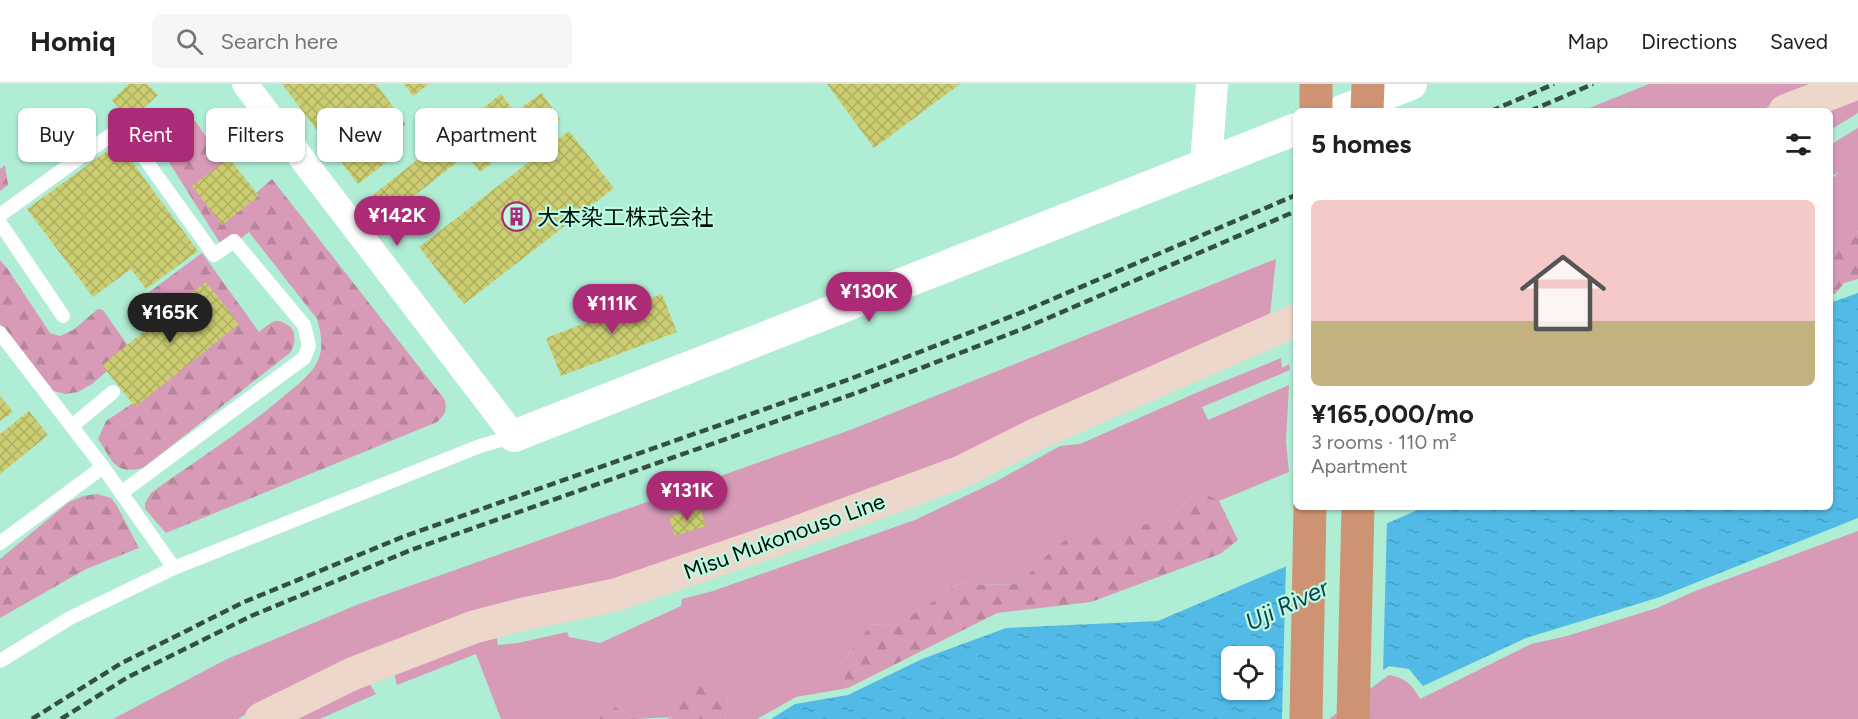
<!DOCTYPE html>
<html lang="en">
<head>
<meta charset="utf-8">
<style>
	body { margin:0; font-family:Figtree,"Noto Sans JP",sans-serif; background:#f6f6f6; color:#202124; height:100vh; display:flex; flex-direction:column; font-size:22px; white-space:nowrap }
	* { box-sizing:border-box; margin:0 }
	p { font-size:20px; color:#757577 }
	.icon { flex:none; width:33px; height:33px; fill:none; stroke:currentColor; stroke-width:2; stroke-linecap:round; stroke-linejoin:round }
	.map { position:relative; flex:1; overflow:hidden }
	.sheet { position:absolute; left:1293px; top:24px; width:540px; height:402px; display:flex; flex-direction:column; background:#fff; border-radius:9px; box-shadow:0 2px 4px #0004 }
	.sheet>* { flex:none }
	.banner { position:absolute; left:18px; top:24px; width:570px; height:54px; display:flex; gap:12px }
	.controls { position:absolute; left:1221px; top:562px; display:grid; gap:12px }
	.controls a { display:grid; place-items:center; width:54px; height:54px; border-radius:9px; background:#fff; box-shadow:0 2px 4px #0004; font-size:30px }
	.price { position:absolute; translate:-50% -51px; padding:0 14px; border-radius:21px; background:#ac2b77; color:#fff; font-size:20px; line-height:39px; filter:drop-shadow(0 2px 3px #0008) }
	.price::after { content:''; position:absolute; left:50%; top:36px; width:18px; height:14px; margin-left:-9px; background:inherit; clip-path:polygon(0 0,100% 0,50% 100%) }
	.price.current { background:#222; color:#fff }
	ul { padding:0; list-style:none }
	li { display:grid; align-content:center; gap:12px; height:318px; padding:0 18px }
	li+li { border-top:2px solid #e0e0e0 }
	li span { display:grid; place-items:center; height:186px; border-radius:9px; color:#555 }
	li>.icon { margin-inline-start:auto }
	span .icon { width:108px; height:108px; fill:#fffc; stroke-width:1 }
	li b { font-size:26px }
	h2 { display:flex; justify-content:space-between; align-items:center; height:72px; padding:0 18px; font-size:26px }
	.tag { padding:0 21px; border-radius:9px; background:#fff; box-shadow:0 2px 4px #0004; font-size:21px; line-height:54px }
	.tag.current { background:#ac2b77; color:#fff }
	header { display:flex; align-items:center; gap:36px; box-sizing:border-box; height:84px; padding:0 30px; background:#fff; border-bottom:2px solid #e0e0e0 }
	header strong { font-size:28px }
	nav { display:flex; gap:33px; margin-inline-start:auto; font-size:21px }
	.search { width:420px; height:54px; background:#f6f6f6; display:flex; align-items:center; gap:15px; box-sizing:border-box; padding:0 21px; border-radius:9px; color:#757577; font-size:22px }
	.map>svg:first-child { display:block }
</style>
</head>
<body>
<header>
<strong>Homiq</strong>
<div class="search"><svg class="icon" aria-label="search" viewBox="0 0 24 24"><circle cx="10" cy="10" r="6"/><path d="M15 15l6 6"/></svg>Search here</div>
<nav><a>Map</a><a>Directions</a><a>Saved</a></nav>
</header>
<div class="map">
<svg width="1858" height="635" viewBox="0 0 1858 635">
	<defs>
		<pattern id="forest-firs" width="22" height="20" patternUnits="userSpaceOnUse" patternTransform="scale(1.5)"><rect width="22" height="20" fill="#d79ab7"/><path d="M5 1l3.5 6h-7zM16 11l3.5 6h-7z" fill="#b7849c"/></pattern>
		<pattern id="water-ripples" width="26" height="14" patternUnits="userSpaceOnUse" patternTransform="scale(1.5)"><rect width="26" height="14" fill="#51bae6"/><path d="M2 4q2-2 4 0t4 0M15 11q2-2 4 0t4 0" fill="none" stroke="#459fc4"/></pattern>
		<pattern id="building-cross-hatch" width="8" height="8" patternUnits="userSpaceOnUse" patternTransform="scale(1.5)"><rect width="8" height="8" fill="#cccd71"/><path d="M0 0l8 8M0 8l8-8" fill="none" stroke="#adaf60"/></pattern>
	</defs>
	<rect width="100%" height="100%" fill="#b0edd5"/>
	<g fill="#d79ab7">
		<path d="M1649,0H1824L1758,27H1582Z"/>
		<path d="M1858,7V29L1830,46V27Z"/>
		<path d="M1858,44V147L1830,170V97L1838,89L1830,92V61Z"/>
		<path d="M1276,175L1270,230L928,386L595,503L299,599L238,635H113L227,575L359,520L853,345Z"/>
		<path d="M1281,274L1282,284L1289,280L1290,286L1202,323L1208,336L1289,301L1286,357L1289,388L1219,417L1199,406L1169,434L1133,445L1113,462L1090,450L1050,468L1019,500L978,501L960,498L935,516L894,542L872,540L839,582L848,604L796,613L757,635H725L728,611L681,604L673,633L636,635L617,624L582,628L577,635H501L476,570L397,601L393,586L496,551L498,561L518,559L567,548L569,553L600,559L681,522L682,515L713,507L915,436L997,397L1060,362L1080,360L1205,305Z"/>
		<path d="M1858,447V635H1329L1389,591C1405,594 1412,600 1420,615L1531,560L1567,552L1657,524L1695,507Z"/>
		<path d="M367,596L376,610L320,635H292Z"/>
	</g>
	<g fill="url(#forest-firs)">
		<path d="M174,28L188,31L196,38L249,115L272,95L445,316C447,327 445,331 437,338L166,449L145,425V419L151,409C198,375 248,344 291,306C301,298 313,288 318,276C324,263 321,248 317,235L249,148L225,167L143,37L153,30Z"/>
		<path d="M5,81L8,101L0,107V85Z"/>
		<path d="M1858,147V195L1844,199L1835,210H1830V170Z"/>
		<path d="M202,169L259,248C263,245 270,238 275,237C277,236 282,238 284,239C297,244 296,257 291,268L143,384C114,391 113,377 98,355L106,337L139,315L168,237L148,209Z"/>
		<path d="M0,176L7,184L50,249L60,252L73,246L98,225L103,226L131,266L92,300L78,308L66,310L53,307L44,299L0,240Z"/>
		<path d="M1199,406L1219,417L1238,456L1220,470L1091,518L997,529L848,604L839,582L872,540L894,542L935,516L960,498L978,501L1019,500L1050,468L1077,447L1090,450L1113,461L1133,444L1169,434Z"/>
		<path d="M97,410L111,414L117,422L139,464L86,485L0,534V475L69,418L83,412Z"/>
		<path d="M703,592L728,611L725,635H667L673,633L681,604Z"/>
		<path d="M602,620L617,624L636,635H577L582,628Z"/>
	</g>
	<path fill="url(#water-ripples)" fill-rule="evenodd" d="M1858,209V434L1660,513L1526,554L1423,602L1409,585L1389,582L1316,635H771L795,620L848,611L922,575L1006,544L1158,537L1425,423H1830V219ZM1232,573H1264V606H1232Z"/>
	<path fill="#b0edd5" d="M1387,436L1383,590L1321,635H1282L1286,479Z"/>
	<g fill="url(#building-cross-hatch)">
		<path d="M129,0H147L158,11L130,36L112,16Z"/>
		<path d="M282,0H376L406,40L376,64L387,78L358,100Z"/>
		<path d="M404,0H429L413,12Z"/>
		<path d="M827,0H960L874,64Z"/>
		<path d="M542,9L560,36L541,50L522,23Z"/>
		<path d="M501,10L531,49L480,88L466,71L380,139L364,118Z"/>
		<path d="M569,47L614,104L464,220L419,163Z"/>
		<path d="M118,59L198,167L146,205L131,185L93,213L27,125Z"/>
		<path d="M229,74L259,112L222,141L192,102Z"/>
		<path d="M206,198L239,240L135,323L102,281Z"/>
		<path d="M662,210L677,248L561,292L546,254Z"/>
		<path d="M0,312L13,328L0,337Z"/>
		<path d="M29,327L48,351L0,390V350Z"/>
		<path d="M700,424L706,442L675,452L669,433Z"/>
	</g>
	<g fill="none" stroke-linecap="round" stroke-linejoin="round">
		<g stroke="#fff" stroke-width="14">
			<path d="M0,131L122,43L214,171L234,157L304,241L309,262L304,274L121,409"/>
			<path d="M0,139L63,232"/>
			<path d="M0,249L103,383L174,484"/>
			<path d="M72,342L113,308"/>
			<path d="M0,459L103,383"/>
			<path d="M0,577L70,534L174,484L480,362L514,352"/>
		</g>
		<path stroke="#fff" stroke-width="26" d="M245,0L514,352"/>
		<g stroke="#fff" stroke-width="32">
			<path d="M1342,27L1411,0"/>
			<path d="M1206,80L1212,0"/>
			<path d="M514,352L1296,45"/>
		</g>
		<g stroke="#edd6ca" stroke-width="33">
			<path d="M1785,27L1855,0"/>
			<path d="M261,635L352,590L474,543L524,530L615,511L784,453L961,388L1037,350L1296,236"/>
		</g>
		<g stroke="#ce9372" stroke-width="33">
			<path d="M1316,27V0"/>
			<path d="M1367,27L1368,0"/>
			<path d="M1306,635L1310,423"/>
			<path d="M1353,635L1358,423"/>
		</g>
		<g stroke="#335044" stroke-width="4.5" stroke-dasharray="9 4.5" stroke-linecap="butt">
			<path d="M1491,27L1554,0"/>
			<path d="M1530,27L1593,0"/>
			<path d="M32,635L120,580L244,518L405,452L850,295L1020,229L1296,111"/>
			<path d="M61,635L128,593L251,532L411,466L856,309L1025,244L1296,127"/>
		</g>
	</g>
	<defs>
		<symbol id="building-ring" viewBox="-11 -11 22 22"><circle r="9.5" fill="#bcfae2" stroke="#ac2b77" stroke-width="1.5"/><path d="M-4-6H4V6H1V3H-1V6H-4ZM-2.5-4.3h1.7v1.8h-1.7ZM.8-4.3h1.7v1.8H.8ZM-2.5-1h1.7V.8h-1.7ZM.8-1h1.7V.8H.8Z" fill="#ac2b77"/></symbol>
	</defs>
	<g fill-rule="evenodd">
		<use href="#building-ring" x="500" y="116" width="33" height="33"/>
	</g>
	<g text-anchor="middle" stroke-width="4.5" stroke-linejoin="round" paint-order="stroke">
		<g font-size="22" fill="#001009" stroke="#bcfae2" text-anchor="start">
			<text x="537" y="141">大本染工株式会社</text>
		</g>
		<g font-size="22" fill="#001009" stroke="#bcfae2">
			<text transform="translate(784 452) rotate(-20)" y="8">Misu Mukonouso Line</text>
		</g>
		<g font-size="24" font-style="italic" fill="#0f3d50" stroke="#bcfae2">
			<text transform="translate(1287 521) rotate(-25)" y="8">Uji River</text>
		</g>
	</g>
</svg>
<div class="controls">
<a><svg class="icon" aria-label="locate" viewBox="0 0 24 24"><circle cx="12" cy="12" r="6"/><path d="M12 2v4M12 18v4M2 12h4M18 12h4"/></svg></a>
</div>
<b class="price" style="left:397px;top:163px">¥142K</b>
<b class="price" style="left:869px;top:239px">¥130K</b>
<b class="price" style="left:612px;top:251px">¥111K</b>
<b class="price current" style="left:170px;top:260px">¥165K</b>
<b class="price" style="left:687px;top:438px">¥131K</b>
<div class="banner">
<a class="tag">Buy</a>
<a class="tag current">Rent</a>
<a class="tag">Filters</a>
<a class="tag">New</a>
<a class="tag">Apartment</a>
</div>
<section class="sheet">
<h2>5 homes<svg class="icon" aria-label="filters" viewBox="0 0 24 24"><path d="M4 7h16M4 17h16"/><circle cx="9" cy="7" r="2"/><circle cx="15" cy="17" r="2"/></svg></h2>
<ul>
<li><span style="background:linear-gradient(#f6c9c9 65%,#c2b280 0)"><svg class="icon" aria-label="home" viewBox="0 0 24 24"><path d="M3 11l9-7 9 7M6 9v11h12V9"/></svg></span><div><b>¥165,000/mo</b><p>3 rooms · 110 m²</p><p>Apartment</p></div></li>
</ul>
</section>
</div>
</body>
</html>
